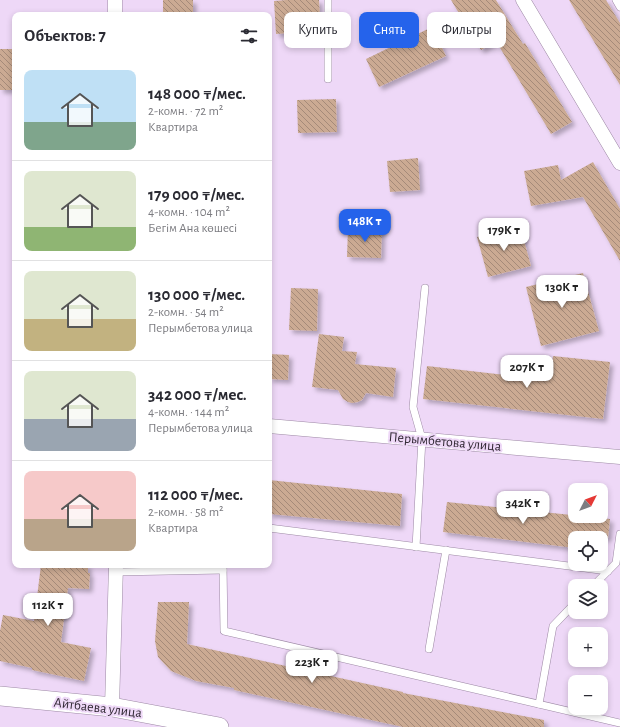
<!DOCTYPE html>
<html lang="ru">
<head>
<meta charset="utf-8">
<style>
	body { margin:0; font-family:"Alegreya Sans",sans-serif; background:#f2f2f3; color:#2b2b33; height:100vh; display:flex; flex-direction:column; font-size:15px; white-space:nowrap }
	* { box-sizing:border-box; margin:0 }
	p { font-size:13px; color:#7c7c81 }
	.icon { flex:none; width:22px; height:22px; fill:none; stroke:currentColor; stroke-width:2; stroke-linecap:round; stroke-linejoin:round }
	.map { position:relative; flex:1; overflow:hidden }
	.side { position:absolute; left:12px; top:12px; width:260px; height:556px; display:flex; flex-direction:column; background:#fff; border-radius:8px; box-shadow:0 2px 6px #0003 }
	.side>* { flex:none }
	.hud { position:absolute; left:284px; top:12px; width:276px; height:36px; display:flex; gap:8px }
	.needle { width:26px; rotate:48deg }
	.controls { position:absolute; left:568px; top:483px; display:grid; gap:8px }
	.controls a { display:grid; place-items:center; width:40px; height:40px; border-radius:8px; background:#fff; box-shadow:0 2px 6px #0003; font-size:20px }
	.price { position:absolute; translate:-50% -34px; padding:0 9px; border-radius:8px; background:#fff; color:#222; font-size:13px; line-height:26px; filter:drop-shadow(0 1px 2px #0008) }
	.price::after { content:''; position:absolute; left:50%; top:24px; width:12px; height:9px; margin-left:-6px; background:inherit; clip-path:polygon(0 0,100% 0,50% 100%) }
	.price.active { background:#2563eb; color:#fff }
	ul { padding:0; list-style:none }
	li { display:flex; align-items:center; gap:12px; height:100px; padding:0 12px }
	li+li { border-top:1px solid #e1e1e2 }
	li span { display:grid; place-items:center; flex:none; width:112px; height:80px; border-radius:8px; color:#555 }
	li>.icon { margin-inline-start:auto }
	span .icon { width:48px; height:48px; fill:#fffc; stroke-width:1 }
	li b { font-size:17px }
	h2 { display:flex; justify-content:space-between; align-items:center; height:48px; padding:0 12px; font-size:17px }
	.tag { padding:0 14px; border-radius:8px; background:#fff; box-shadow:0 2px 6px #0003; font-size:14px; line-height:36px }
	.tag.active { background:#2563eb; color:#fff }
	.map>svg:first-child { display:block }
</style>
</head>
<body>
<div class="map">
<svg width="620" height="727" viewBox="0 0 620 727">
	<defs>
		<pattern id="building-back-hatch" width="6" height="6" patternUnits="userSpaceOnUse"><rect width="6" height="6" fill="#cbaa93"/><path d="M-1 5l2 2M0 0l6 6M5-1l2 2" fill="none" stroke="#a58a79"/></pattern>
		<filter id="shadow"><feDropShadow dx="3.5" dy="3.5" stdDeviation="2" flood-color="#0004"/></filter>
	</defs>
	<rect width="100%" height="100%" fill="#eed8f7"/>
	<g fill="url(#building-back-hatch)" filter="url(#shadow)">
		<rect x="163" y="0" width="30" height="15"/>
		<path d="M286,0H319L321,31L276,34L274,1Z"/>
		<path d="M451,0H496L523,44L525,43L572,122L551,134L496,41L481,50Z"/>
		<path d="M569,0H606L620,23V85Z"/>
		<path d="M432,27L446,56L379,87L366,59Z"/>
		<rect x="0" y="49" width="15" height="41"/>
		<path d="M336,99L337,132L298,133L297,100Z"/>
		<path d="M418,158L420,190L390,192L387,161Z"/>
		<path d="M593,162L620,209V261L583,197L531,206L524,171L558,165L561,180Z"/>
		<path d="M520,226L531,266L488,277L477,237Z"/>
		<path d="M348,228H382L381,258L347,257Z"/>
		<path d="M583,273L599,331L541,346L526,287Z"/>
		<path d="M291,288L318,289L317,331L289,330Z"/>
		<path d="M319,334L344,337L342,351L357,352L355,364L396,368L393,397L366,393L362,400L358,402L352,403L348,402L343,399L338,390L312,387Z"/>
		<path d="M269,354L289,355L288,380L269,379Z"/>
		<path d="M553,356L610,362L603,419L423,399L427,366L550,380Z"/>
		<path d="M269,480L402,494L400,526L269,514Z"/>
		<path d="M447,502L610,519L608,538H575V548L443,532Z"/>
		<path d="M41,565H88V573H90L89,589L68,588L61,642L91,648L84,681L32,670V668L0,661V631L3,615L34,621Z"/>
		<path d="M158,602H189L187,644L403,692V693L544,720V727H403L234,690V688L196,681L171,671L158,657L155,641Z"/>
	</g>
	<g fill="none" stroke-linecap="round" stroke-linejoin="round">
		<defs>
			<g id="lane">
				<path d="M328,0V79"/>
				<path d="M616,0L620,7"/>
				<path d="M269,528L608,571"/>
				<path d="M416,547L422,439L413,407L425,288"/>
				<path d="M223,565L224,631L620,723"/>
				<path d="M115,572L223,570"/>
				<path d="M593,586L616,563L620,534"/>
				<path d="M429,649L446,550"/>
				<path d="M539,704L553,626L575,603"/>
			</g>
			<g id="street">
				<path d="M523,0L620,163"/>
				<path d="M115,15V0"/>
				<path d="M269,426L620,457"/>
				<path d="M112,707L116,565"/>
			</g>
			<path id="secondary" d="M0,696L112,707L219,727"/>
		</defs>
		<use href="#lane" stroke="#9d89a5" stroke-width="8"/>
		<use href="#street" stroke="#9d89a5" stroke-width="15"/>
		<use href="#secondary" stroke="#9d89a5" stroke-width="20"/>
		<use href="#lane" stroke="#fff" stroke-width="7"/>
		<use href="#street" stroke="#fff" stroke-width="14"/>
		<use href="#secondary" stroke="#fff" stroke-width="19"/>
	</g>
	<g text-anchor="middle" stroke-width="4" stroke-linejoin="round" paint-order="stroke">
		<g font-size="14" fill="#322935" stroke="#eed8f7">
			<text transform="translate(445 441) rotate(5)" y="5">Перымбетова улица</text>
			<text transform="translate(98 707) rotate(7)" y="5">Айтбаева улица</text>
		</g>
	</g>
</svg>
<div class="controls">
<a><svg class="needle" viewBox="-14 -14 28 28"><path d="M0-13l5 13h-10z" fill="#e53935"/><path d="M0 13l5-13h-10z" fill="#7c7c81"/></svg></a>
<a><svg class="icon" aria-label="locate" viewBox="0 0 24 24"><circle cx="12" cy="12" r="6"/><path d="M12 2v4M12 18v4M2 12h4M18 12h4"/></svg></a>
<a><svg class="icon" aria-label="layers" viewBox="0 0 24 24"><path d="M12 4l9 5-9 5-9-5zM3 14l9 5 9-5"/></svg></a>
<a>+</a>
<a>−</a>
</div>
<b class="price active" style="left:365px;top:243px">148K ₸</b>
<b class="price" style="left:504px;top:252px">179K ₸</b>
<b class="price" style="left:562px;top:309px">130K ₸</b>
<b class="price" style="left:527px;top:389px">207K ₸</b>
<b class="price" style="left:523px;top:525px">342K ₸</b>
<b class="price" style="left:48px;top:627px">112K ₸</b>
<b class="price" style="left:312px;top:684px">223K ₸</b>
<div class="hud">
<a class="tag">Купить</a>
<a class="tag active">Снять</a>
<a class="tag">Фильтры</a>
</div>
<section class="side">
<h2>Объектов: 7<svg class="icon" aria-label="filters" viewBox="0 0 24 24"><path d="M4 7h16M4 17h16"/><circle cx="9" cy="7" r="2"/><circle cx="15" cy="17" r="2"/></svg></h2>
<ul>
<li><span style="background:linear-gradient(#bfe0f5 65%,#7fa58c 0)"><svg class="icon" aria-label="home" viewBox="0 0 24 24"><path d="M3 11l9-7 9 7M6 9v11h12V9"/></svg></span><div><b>148 000 ₸/мес.</b><p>2-комн. · 72 m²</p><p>Квартира</p></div></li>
<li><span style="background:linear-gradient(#dfe7d0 70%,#8fb573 0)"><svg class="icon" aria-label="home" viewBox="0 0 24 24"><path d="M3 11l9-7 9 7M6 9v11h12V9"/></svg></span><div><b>179 000 ₸/мес.</b><p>4-комн. · 104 m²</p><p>Бегім Ана көшесі</p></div></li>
<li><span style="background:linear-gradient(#dfe7d0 60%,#c2b280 0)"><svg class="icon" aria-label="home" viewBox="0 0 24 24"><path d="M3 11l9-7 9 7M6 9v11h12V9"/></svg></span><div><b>130 000 ₸/мес.</b><p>2-комн. · 54 m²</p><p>Перымбетова улица</p></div></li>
<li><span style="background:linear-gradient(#dfe7d0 60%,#9aa5b1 0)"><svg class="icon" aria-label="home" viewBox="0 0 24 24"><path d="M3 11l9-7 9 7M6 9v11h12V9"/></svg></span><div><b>342 000 ₸/мес.</b><p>4-комн. · 144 m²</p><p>Перымбетова улица</p></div></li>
<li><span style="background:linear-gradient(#f6c9c9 60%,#b9a48a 0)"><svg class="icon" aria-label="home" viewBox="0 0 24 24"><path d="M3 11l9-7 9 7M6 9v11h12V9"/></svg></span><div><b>112 000 ₸/мес.</b><p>2-комн. · 58 m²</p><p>Квартира</p></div></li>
</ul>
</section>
</div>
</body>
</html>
